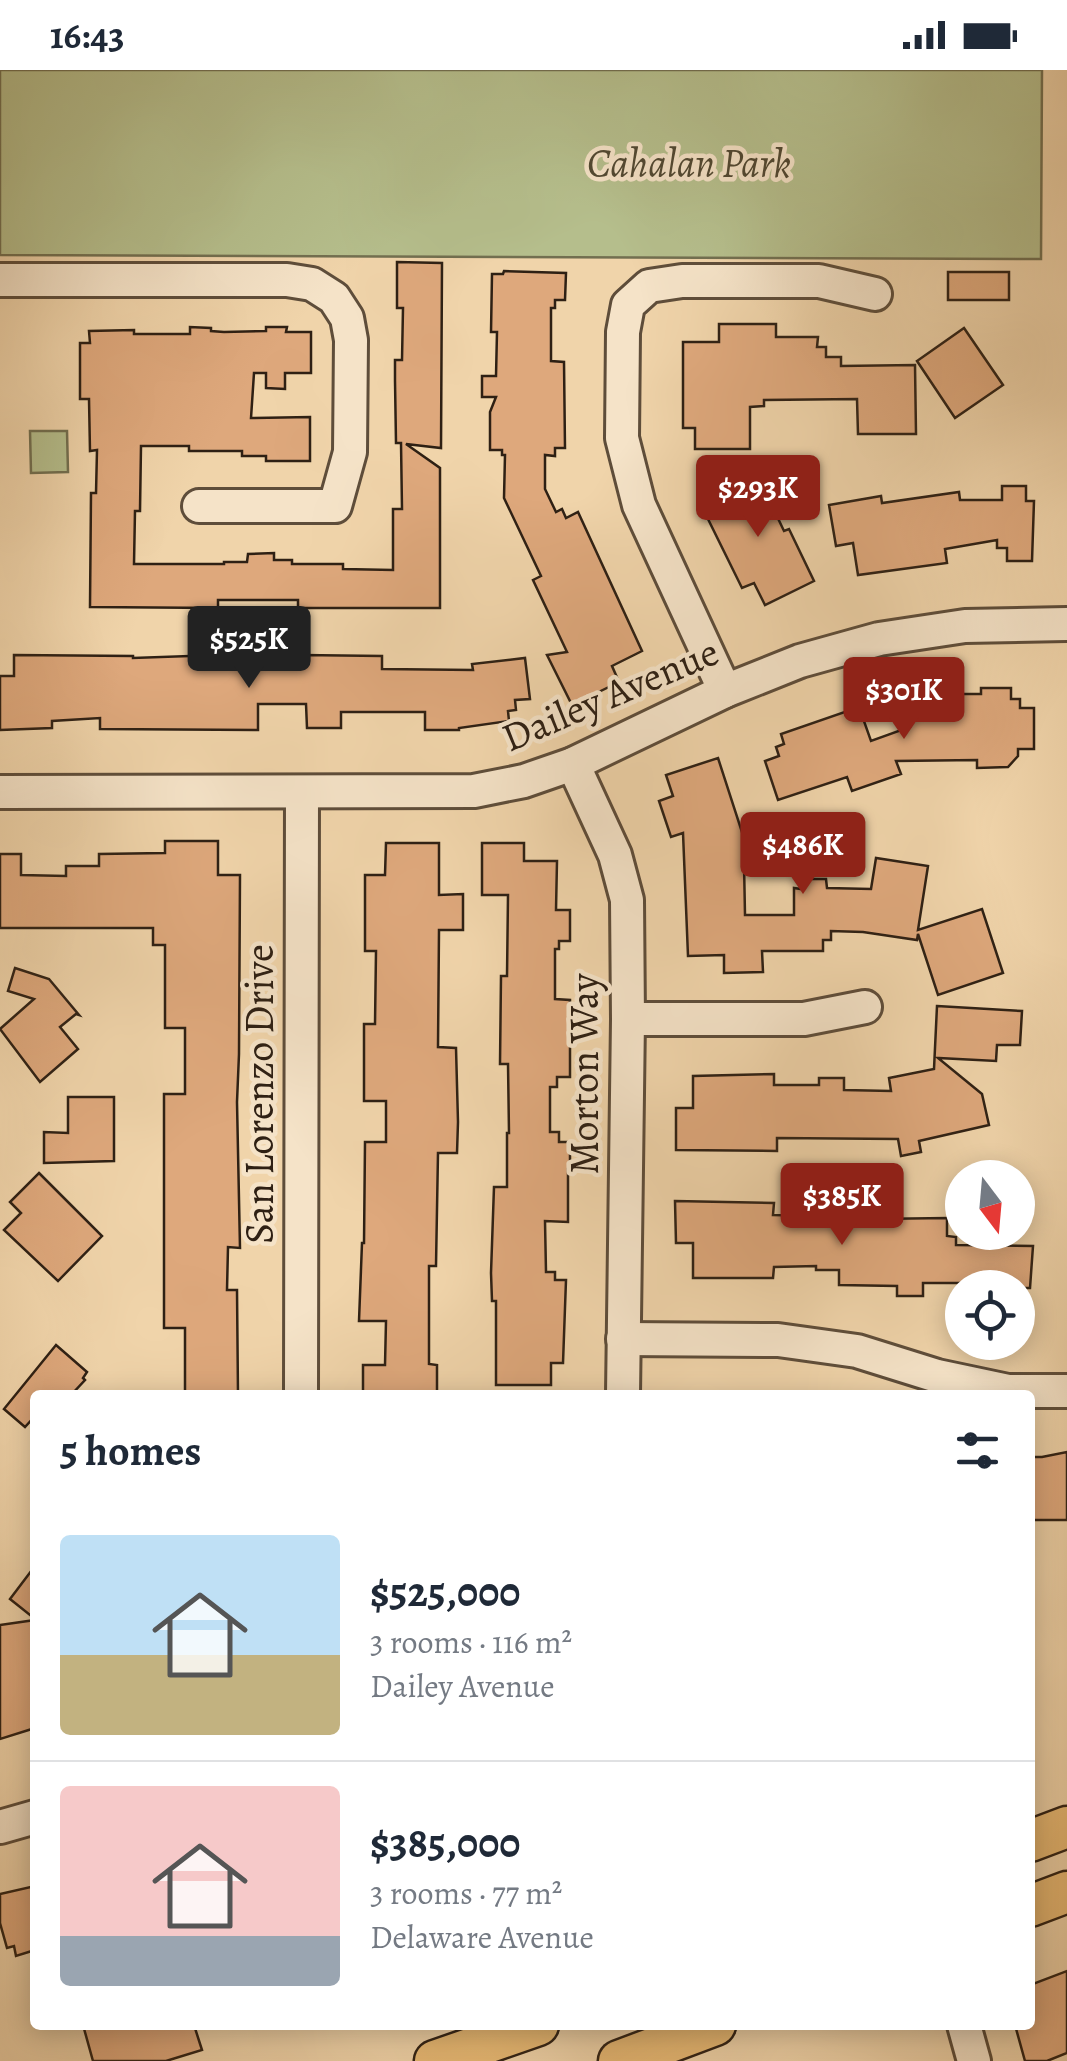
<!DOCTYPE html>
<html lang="en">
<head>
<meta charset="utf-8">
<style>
	body { margin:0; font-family:Alegreya,serif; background:#f6f6f7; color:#1f2937; height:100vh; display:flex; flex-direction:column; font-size:38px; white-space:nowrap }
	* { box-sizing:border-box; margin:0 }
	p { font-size:32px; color:#747a83 }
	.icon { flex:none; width:55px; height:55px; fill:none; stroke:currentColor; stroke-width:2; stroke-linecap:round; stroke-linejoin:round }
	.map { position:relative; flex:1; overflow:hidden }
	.panel { position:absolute; left:30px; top:1320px; width:1005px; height:640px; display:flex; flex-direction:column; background:#fff; border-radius:10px; box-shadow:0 5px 25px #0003 }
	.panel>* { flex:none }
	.needle { width:65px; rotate:164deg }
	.buttons { position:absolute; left:945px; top:1090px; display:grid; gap:20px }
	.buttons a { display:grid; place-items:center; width:90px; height:90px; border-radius:50%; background:#fff; box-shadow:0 5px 25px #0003; font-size:50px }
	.price { position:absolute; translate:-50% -85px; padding:0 22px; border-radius:10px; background:#8f2418; color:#fff; font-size:32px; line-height:65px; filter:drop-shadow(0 2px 5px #0008) }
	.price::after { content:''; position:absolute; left:50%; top:60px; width:30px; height:22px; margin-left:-15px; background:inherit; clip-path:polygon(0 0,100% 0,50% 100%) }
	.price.current { background:#222; color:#fff }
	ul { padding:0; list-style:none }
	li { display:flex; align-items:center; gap:30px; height:250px; padding:0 30px }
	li+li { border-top:2px solid #e0e1e3 }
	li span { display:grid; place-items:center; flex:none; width:280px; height:200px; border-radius:10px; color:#555 }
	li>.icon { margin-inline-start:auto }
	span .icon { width:120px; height:120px; fill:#fffc; stroke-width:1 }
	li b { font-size:42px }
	h2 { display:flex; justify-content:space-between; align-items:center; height:120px; padding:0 30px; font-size:42px }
	.status { display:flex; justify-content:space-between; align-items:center; height:70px; padding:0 50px; background:#fff; direction:ltr }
	.status svg { height:28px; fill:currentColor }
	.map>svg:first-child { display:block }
</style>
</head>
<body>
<div class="status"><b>16:43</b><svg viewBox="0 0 49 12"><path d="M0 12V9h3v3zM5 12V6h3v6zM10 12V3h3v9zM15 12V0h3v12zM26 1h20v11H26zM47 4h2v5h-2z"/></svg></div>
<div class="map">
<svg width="1067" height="1991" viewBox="0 0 1067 1991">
	<rect width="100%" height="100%" fill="#f0d4aa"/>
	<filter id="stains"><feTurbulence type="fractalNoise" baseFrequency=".002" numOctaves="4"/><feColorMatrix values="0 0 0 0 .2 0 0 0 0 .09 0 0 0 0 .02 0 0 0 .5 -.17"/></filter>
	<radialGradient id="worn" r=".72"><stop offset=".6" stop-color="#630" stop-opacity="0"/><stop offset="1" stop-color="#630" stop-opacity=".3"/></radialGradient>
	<g fill="#b5be8c" stroke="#726f50" stroke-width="2.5">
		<path d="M0,0H1042L1041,189L0,185Z"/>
		<path d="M30,361H67L68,402L31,403Z"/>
	</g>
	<g fill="#dea87c" stroke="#2e2014" stroke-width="2.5">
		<path d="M397,192L442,193L441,378L406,374L440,398V538H298V530H218V538L90,537L91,423H96L97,380L90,381L89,329H80V273H90L89,261L134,260V264H190V257L211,258V261L224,262L266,261V257H287L286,262H311V303H285V319L266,318V303H254L251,348L310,347V391H266V386H242V381H189V376H141L140,441H135L134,494H224V492H247L248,484L274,483V490H292V494H343V499L393,500V439H402L401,373H396L395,311V290H402L403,238H397Z"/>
		<path d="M504,201L566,203L565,230H555V238H551V291L564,292L565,378H555V386L545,385V419L556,442L562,439L566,448L578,442L642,581L612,596L619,612L572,635L547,585L567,582L533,510L541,506L504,428L505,385H502V380H490V342L496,327H482V306H496L497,262H491L492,204H503Z"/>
		<rect x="948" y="202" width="61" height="28"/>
		<path d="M719,254H776V267H818L817,277H826V287H841V296L915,295L916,364H858L857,329L764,330V336L750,337V379H695V358H683V272H719Z"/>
		<path d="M964,258L1003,315L955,348L917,291Z"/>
		<path d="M755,400L784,461L789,459L814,511L765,535L754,513L742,518L708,449L719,443L715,435L723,431L716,418Z"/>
		<path d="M1002,416H1026V431H1034L1032,491H1007V478H997V470L945,479L947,493L858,505L853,473L836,476L829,435L881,426L882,433L959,422L960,430H1002Z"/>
		<path d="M14,585L133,586V588L218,585V588L232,587V590L302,591V585L382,586V599L473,600L472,594L525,588L530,629L515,630L516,640L508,641L509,651L459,658V660H425V642H341V658H307L306,634H258V660L100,659V648L52,651V658L0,660V606H14Z"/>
		<path d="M981,618H1011V629H1020V638H1034V679H1018V686L1008,697L977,698V690L896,691L901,704L852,721L847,707L778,730L765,691L779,686L776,677L784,674L781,664L859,637L871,671L910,657L909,636H932V624H981Z"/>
		<path d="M718,688L752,793H744L745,845H794V818L801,819L802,809H826L827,818L871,819L876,788L928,796L918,860L982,839L1003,903L938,925L918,864L917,870L863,862L831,861V870H823V881H762L763,902L724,903V885L688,886L683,763L671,767L659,731L673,726L666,705Z"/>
		<path d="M165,771H218V805H240L239,984L237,1032L240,1178L228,1177L227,1220H237L238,1325H185V1258H164V1024H185V958H165V875H153V858H0V784H21V805L66,806V796H99V784L165,783Z"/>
		<path d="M386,773H439V825L463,824V860H439L438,977L456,978L458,1052L457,1083H438L436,1196H429V1294L437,1295V1325H363V1295H385L386,1251H359L362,1173H364L365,1072H386V1031H364V954H375L376,881H365V805H385Z"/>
		<path d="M482,773H524V791H557L556,840H570V871H559V879H555V929L570,930V1007H557V1017H550V1062H559V1072H570V1099H568V1152L545,1151L546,1202H555V1210H566L563,1293H551V1315H496V1231H492L491,1203L494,1117H507V1063H509L508,994H500L501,906H507L508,825H482Z"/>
		<path d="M15,898L49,909L79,945L76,944L60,957L78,979L40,1012L0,959L34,929L8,921Z"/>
		<path d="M937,936L1022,941L1020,975H997L996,991L938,988L982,1024L989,1055L919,1071L921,1082L901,1086L898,1069L777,1068V1081L676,1080V1038H693V1006L774,1004V1015H819V1008H844V1020L891,1021L889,1008L934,999Z"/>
		<path d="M68,1027H114V1091L44,1093V1062L68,1063Z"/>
		<path d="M39,1103L102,1166L58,1211L4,1160L21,1143L10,1132Z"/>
		<path d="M675,1131L774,1133L773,1145L873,1147V1149L947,1148V1166L956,1167V1175L1033,1176L1030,1218H970V1213H923V1226H897V1216L839,1215V1200H816V1196L774,1197L773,1208H693V1173H676Z"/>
		<path d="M56,1275L87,1302L83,1308L85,1310L71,1325H35V1346L25,1357L4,1339Z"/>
		<path d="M1067,1382V1450H1030V1387H1042Z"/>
		<path d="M35,1496V1549L10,1529Z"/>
		<path d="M35,1550V1658L0,1669V1555Z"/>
		<path d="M35,1816V1880L16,1886L14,1876L7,1878L0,1853V1824Z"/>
		<path d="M1067,1901V1983L1047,1991H1025L1015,1955H1030V1915Z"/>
		<path d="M83,1955H194L202,1980L166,1991H93Z"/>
	</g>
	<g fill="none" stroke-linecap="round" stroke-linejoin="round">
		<defs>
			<g id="minor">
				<path d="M0,210H287L312,214L334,228L347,248L351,270L350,382L335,436H199"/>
				<path d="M725,621L639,435L622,368L623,262L628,235L649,216L682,211H819L875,224"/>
				<path d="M573,694L615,785L627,830L628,949L623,1325"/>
				<path d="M0,722L474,721L524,711L573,694L725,621L800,591L879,569L965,556L1067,554"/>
				<path d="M628,949H804L865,937"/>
				<path d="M623,1269L778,1270L857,1281L937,1306L1008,1321H1067"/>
				<path d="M301,1325L302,723"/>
				<path d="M0,1757L35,1747"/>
				<path d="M964,1955L974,1991"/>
			</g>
			<g id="major">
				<path d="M1030,1771L1067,1757"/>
				<path d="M1030,1836L1067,1822"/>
				<path d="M435,1991L538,1955"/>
				<path d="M619,1991L715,1955"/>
			</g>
		</defs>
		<use href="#minor" stroke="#5e4d3a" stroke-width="38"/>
		<use href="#major" stroke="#2e2014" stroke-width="45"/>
		<use href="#minor" stroke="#f5e3c8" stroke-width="32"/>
		<use href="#major" stroke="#e8ba75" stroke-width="40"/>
	</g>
	<g text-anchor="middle" stroke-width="9" stroke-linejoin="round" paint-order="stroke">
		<g font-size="40" font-style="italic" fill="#504832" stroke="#f5e3c8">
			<text x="689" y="107">Cahalan Park</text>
		</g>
		<g font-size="40" fill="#2e2014" stroke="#f5e3c8">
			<text transform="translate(610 624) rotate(-23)" y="14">Dailey Avenue</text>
			<text transform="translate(584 1004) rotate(-90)" y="14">Morton Way</text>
			<text transform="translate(259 1024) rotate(-90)" y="14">San Lorenzo Drive</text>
		</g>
	</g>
	<rect width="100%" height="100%" filter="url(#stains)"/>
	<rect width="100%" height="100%" fill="url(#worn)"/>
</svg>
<div class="buttons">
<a><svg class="needle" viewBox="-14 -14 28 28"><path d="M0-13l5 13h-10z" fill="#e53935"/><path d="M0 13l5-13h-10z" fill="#747a83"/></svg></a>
<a><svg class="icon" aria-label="locate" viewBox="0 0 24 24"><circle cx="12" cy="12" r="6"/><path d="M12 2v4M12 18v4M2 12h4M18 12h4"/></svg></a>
</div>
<b class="price" style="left:758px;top:470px">$293K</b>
<b class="price current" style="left:249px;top:621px">$525K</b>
<b class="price" style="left:904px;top:672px">$301K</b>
<b class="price" style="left:803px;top:827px">$486K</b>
<b class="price" style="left:842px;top:1178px">$385K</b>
<section class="panel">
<h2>5 homes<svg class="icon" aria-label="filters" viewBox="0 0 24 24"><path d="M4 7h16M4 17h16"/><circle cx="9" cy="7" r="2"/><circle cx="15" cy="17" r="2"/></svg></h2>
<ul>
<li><span style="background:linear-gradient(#bfe0f5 60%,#c2b280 0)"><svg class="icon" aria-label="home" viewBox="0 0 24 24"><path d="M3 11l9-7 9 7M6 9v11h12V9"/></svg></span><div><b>$525,000</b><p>3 rooms · 116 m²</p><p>Dailey Avenue</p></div></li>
<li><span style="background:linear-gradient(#f6c9c9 75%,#9aa5b1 0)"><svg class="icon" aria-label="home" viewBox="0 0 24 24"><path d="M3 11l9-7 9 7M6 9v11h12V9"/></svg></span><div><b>$385,000</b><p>3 rooms · 77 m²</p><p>Delaware Avenue</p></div></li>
</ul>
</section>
</div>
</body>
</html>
